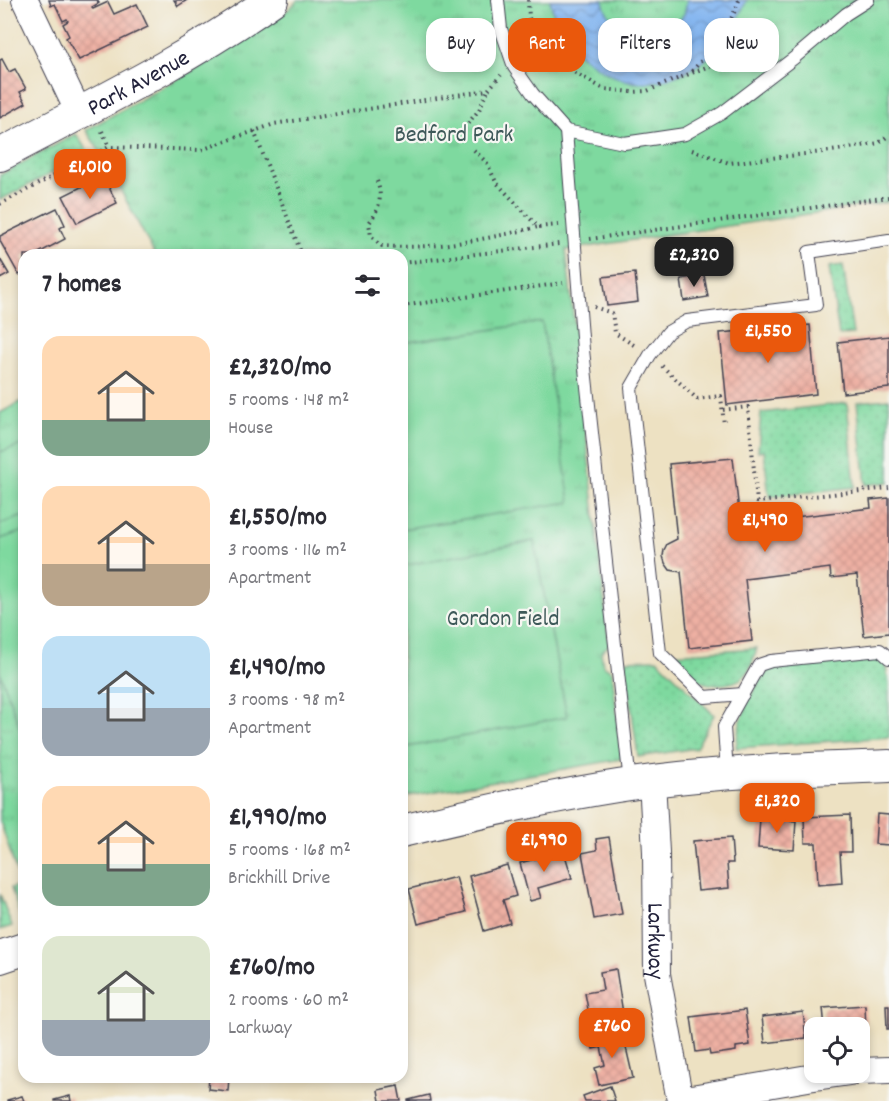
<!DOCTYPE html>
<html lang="en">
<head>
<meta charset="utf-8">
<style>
	body { margin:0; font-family:Dekko,sans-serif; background:#f7f7f7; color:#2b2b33; height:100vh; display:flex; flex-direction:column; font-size:22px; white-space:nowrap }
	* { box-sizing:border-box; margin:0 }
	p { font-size:20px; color:#7c7c81 }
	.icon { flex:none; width:33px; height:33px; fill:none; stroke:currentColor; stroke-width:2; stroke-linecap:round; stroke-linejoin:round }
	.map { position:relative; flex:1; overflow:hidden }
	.sheet { position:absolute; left:18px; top:249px; width:390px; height:834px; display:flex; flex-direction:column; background:#fff; border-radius:18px; box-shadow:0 3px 9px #0003 }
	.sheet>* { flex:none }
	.guide { position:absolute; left:426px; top:18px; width:372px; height:54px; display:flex; gap:12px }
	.controls { position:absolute; left:804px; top:1017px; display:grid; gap:12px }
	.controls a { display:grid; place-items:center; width:66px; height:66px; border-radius:12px; background:#fff; box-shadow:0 3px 9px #0003; font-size:30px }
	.price { position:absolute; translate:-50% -51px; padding:0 14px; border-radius:12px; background:#ea580c; color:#fff; font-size:20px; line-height:39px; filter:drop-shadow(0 2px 3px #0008) }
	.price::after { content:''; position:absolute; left:50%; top:36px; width:18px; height:14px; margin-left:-9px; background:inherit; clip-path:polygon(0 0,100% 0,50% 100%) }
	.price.active { background:#222; color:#fff }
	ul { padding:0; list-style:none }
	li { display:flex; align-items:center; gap:18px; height:150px; padding:0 24px }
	li span { display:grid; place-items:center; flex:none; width:168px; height:120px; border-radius:18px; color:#555 }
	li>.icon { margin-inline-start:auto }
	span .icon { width:72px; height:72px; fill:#fffc; stroke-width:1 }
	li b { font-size:26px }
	h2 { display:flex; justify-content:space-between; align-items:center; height:72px; padding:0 24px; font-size:26px }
	.tag { padding:0 21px; border-radius:18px; background:#fff; box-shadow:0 3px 9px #0003; font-size:21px; line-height:54px }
	.tag.active { background:#ea580c; color:#fff }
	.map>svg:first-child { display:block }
</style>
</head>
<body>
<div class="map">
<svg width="889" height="1101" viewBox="0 0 889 1101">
	<defs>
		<pattern id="grass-dots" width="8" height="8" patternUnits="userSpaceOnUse" patternTransform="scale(1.5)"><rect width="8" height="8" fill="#7ed99f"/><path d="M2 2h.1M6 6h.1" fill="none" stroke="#6dba8a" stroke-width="1.8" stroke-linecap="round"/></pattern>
		<pattern id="park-tufts" width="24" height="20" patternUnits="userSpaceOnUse" patternTransform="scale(1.5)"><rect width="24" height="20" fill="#7ed99f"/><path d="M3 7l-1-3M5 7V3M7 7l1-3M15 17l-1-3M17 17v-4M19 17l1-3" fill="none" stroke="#6dba8a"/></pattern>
		<pattern id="water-waves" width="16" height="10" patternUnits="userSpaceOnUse" patternTransform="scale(1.5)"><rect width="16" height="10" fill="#83b5f0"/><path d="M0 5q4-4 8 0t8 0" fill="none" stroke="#6b93c4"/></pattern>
		<pattern id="building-cross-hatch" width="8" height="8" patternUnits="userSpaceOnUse" patternTransform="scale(1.5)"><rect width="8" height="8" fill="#eeb0a3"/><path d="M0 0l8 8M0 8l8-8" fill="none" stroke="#cc978d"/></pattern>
	</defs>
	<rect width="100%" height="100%" fill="#f6f6f2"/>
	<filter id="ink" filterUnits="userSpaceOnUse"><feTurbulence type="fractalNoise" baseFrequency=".0167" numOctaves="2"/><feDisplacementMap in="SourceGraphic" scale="12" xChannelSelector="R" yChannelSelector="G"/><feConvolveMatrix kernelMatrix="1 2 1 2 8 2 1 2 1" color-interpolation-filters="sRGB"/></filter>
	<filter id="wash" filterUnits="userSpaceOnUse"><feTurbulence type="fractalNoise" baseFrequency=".008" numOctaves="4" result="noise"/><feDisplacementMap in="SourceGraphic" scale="24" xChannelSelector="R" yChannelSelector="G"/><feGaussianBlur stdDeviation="1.35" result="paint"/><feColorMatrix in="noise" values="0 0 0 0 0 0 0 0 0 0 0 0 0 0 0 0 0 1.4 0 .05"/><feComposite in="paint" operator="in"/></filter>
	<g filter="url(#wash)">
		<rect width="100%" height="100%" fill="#ede1c2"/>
		<g fill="url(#grass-dots)" stroke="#507e6d" stroke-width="1.5">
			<path d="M76,134L89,154L0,200V175Z"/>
			<path d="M843,265L853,334L839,335L829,267Z"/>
			<path d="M889,399V482L866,485L857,402Z"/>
			<path d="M847,403L855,487L769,497L764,450L758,451L761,413Z"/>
			<path d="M757,648C754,657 751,672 742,678C732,686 706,687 696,679C687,673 680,662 673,654Z"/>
			<path d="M870,658L885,660L889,684V737L736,748C738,720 750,690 769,669Z"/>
			<path d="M657,659L714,715L696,748L638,757L625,660Z"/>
			<path d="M21,885L24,895V921H22L11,888Z"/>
			<path d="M0,894L12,926L0,930Z"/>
		</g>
		<g fill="url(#park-tufts)" stroke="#507e6d" stroke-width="1.5">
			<path d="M298,0H889V202L566,250L609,645L601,652L603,665L612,671L622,759L402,797V255H155L102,155L86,130L206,63L288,10Z"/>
			<path d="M24,400V895L0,821V413Z"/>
		</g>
		<g fill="#7ed99f" stroke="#507e6d" stroke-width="1.5">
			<path d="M542,322L570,502L402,529V343Z"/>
			<path d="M24,444V516L0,524V452Z"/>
			<path d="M24,531V740L0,672V539Z"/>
			<path d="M534,541L567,717L402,748V566Z"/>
		</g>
		<path fill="url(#water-waves)" stroke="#526c96" stroke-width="1.5" d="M550,0H603C604,16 625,36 641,36C657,37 676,28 684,14C686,10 686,4 687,0H747C735,24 722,50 698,65C680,76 655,85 633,82C611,79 577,56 564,38C557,27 553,13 550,0Z"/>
		<g id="blocks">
			<g fill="url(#building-cross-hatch)">
				<path d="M49,0H97L99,3L92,7L93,9L108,2L114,14L137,4L148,27L79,60L66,38L69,36L63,24L68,21L67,19L63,21L55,4L51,6Z"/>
				<path d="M174,0H187L178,6Z"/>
				<path d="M2,59L9,72L15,69L26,89L20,92L26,103L0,118V60Z"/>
				<path d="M103,176L117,203L77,223L63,196Z"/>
				<path d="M57,208L65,225L60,228L65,239L35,255H24V272L19,275L0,241V236Z"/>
				<path d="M0,259L9,274L0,279Z"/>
				<path d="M635,273L638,302L607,306L603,277Z"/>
				<path d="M704,275L708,297L684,301L681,279Z"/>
				<path d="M810,325L816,394L727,405L720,333Z"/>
				<path d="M889,336V388L843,393L838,342Z"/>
				<path d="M733,458L740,521L778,517V519L871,508L870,500L889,498V633L864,636L857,575L831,578L830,568L745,579L752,641L689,648L681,572L670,570L665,563L663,556L664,550L667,544L677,539L669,464Z"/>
				<path d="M877,814L889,815V845L875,844Z"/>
				<path d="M850,815L851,852H840L842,883L818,885L816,843H805L804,817Z"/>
				<path d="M760,818L796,821L794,850L758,848Z"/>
				<path d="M609,837L622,914L594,919L582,853L597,850L596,839Z"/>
				<path d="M731,838L733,863H727L729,888L698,891L693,841Z"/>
				<path d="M553,854L554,858L565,855L572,878L538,888L541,898L530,901L520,863Z"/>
				<path d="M507,865L516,896L503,900L510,923L484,931L469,876Z"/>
				<path d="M456,877L466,912L418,924L409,889Z"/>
				<path d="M616,969L625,1026L592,1031L585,993L603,990L600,972Z"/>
				<path d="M865,1005L866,1031H860V1028H825L823,1008Z"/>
				<path d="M886,1005H889V1029H887Z"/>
				<path d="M745,1010L750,1045L736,1047V1051L710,1055L709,1050L696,1052L691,1017Z"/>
				<path d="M803,1012L806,1038L765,1043L762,1017Z"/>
				<path d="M617,1031L620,1044L625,1043L633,1078L599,1085L595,1068L605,1065L601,1047L593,1049L591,1036Z"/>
				<path d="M209,1077H229L228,1091L208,1089Z"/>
				<path d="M398,1086L401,1101H380L378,1090Z"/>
				<path d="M610,1086L615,1101H585L583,1096Z"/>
				<path d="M429,1095L430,1101H408V1100Z"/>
				<path d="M22,1096L24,1101H7V1100Z"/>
				<path d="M70,1096L71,1101H54V1100Z"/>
			</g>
		</g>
	</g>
	<g filter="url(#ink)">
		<use href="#blocks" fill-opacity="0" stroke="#403f4f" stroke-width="1.5"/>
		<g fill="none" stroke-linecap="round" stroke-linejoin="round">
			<defs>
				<g id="service">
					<path d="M498,0L501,29L514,67L533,94L566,131L624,143L685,134L722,113L794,58L846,14L868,0"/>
					<path d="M566,131L583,350L630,783"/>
					<path d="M743,694L705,697L660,653L631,388L650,355L668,332L687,321L816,305L809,252L889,240"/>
					<path d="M727,773L724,727L759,665L771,661L880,650L889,658"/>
				</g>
				<g id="minor">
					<path d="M25,0L79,113"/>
					<path id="s1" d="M652,781L656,852L657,974L680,1101"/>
					<path d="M860,1071L889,1070"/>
					<path d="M680,1100L808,1078L850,1072"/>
				</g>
				<g id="tertiary">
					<path id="s2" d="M0,155C92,106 187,60 272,0"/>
					<path d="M402,831C484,811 568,792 652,781C731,771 810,769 889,766"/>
					<path d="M0,957L24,949"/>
				</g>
			</defs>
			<use href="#service" stroke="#403f4f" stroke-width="14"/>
			<use href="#minor" stroke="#403f4f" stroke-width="28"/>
			<use href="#tertiary" stroke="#403f4f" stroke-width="34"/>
			<g stroke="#403f4f" stroke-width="4" stroke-dasharray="1.5 4.5" stroke-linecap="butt">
				<path d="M528,0L529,18L550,52L572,71L604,89L632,92L647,91L724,60L760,61"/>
				<path d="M692,71C712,49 729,29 739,0"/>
				<path d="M464,128L479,110L488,90"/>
				<path d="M102,131L109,147"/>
				<path d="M254,131L302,255"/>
				<path d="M474,150L487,163L496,182L538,227L558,225"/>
				<path d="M692,150L729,163L831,151L879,143L889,135"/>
				<path d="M377,181C383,198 379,209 369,223L371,236L382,246C435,250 486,239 538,227"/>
				<path d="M0,204L109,147L201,150L274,124L488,90L501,75"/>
				<path d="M590,239L889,197"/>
				<path d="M402,263L559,244"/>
				<path d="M402,306L563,283"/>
				<path d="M594,307L612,313L615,333L637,347"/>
				<path d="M662,366L697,399L721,396L724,425"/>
				<path d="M723,410L748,407L757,502L889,488"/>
			</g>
			<use href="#service" stroke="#fff" stroke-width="12"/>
			<use href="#minor" stroke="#fff" stroke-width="26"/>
			<use href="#tertiary" stroke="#fff" stroke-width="32"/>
		</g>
	</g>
	<g text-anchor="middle" stroke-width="4.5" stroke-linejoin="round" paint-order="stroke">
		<g font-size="24" fill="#22223b" stroke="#f6f6f2">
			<text dy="8" stroke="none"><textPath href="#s2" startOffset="156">Park Avenue</textPath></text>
			<text dy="8" stroke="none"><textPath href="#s1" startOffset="160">Larkway</textPath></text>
		</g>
		<g font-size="24" fill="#3e5959" stroke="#f6f6f2">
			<text x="454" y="141">Bedford Park</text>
			<text x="503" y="625">Gordon Field</text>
		</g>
	</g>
</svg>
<div class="controls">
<a><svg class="icon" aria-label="locate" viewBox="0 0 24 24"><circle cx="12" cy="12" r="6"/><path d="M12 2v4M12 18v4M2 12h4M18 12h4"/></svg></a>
</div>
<b class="price" style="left:90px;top:200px">£1,010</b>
<b class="price active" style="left:694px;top:288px">£2,320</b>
<b class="price" style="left:768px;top:364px">£1,550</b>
<b class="price" style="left:765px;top:553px">£1,490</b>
<b class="price" style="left:777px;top:834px">£1,320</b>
<b class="price" style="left:544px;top:873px">£1,990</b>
<b class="price" style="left:612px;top:1059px">£760</b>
<div class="guide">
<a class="tag">Buy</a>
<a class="tag active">Rent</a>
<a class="tag">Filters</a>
<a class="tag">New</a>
</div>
<section class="sheet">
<h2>7 homes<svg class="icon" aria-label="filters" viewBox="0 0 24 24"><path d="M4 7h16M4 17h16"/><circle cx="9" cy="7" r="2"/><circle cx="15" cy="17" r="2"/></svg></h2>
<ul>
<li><span style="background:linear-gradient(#ffd9b3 70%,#7fa58c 0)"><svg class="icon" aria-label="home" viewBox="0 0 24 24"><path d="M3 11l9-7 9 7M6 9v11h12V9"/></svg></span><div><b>£2,320/mo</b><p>5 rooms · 148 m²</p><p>House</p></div></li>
<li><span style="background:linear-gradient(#ffd9b3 65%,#b9a48a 0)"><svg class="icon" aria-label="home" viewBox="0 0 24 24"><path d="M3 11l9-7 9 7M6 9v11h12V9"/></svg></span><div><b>£1,550/mo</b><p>3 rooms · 116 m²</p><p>Apartment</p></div></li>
<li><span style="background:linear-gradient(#bfe0f5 60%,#9aa5b1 0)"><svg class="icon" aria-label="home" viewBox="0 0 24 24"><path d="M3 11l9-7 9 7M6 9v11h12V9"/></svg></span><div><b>£1,490/mo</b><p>3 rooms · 98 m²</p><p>Apartment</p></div></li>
<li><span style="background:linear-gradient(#ffd9b3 65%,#7fa58c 0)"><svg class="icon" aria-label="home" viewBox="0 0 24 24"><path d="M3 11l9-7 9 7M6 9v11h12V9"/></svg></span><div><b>£1,990/mo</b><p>5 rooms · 168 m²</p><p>Brickhill Drive</p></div></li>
<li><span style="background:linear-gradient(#dfe7d0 70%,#9aa5b1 0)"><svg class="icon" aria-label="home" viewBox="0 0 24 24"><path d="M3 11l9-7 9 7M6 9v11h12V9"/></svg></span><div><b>£760/mo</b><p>2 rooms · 60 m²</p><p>Larkway</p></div></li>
</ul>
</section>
</div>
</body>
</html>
